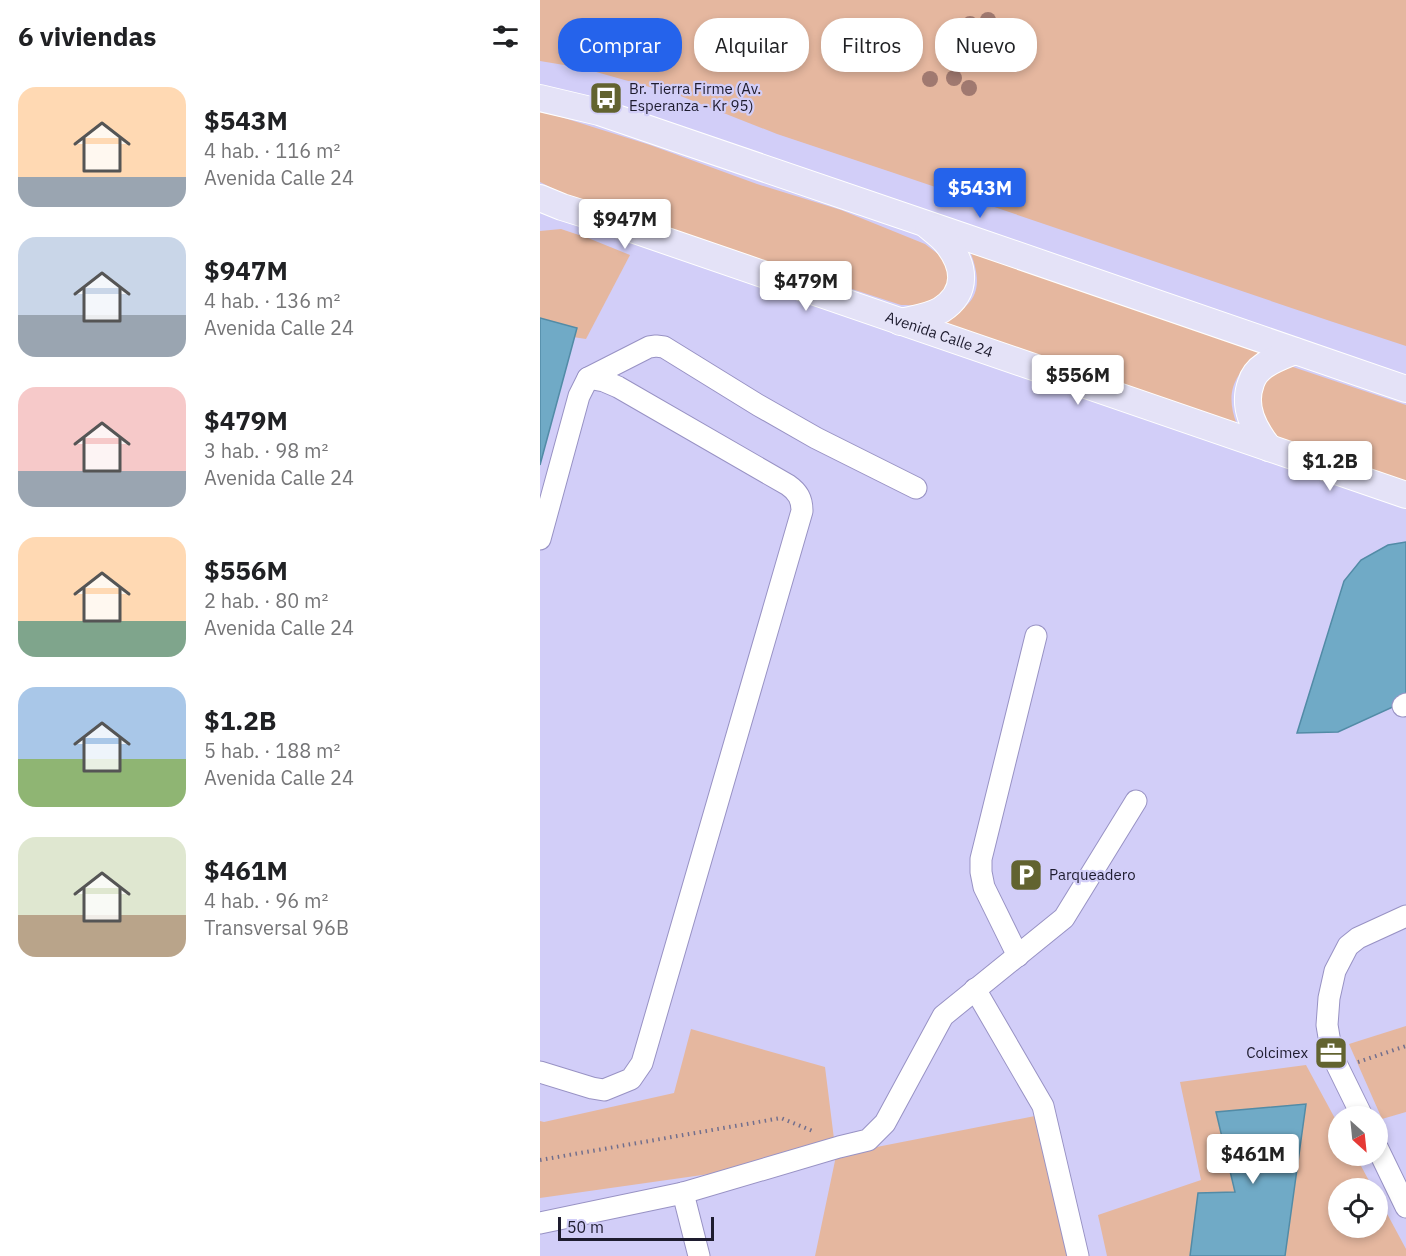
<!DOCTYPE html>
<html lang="es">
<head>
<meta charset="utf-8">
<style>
	body { margin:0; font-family:"IBM Plex Sans",sans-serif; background:#f6f6f6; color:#202124; height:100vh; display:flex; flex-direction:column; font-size:22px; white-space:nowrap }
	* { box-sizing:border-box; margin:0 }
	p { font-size:20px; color:#757577 }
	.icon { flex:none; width:33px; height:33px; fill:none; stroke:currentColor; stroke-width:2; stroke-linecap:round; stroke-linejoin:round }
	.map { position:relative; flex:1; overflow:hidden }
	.sheet { display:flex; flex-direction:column; background:#fff; width:540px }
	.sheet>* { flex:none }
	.banner { position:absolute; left:18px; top:18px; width:570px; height:54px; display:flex; gap:12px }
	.needle { width:39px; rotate:153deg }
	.buttons { position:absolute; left:788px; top:1106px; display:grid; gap:12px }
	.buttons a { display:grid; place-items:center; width:60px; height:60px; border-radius:50%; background:#fff; box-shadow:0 3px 9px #0003; font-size:30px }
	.scale { position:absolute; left:18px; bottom:15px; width:156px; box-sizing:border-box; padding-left:6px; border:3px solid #1e1c2f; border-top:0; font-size:16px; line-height:21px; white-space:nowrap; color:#1e1c2f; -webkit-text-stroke:4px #d2cef8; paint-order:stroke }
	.price { position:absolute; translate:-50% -51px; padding:0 14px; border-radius:6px; background:#fff; color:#222; font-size:20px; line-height:39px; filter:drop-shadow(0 2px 3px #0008) }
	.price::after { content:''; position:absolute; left:50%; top:36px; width:18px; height:14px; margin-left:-9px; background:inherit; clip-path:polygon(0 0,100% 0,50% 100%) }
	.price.selected { background:#2563eb; color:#fff }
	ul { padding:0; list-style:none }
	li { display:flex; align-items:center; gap:18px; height:150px; padding:0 18px }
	li span { display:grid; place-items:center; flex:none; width:168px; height:120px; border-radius:18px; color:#555 }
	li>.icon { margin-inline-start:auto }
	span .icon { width:72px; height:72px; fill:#fffc; stroke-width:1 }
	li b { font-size:26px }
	h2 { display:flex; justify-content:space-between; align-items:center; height:72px; padding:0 18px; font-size:26px }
	.tag { padding:0 21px; border-radius:24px; background:#fff; box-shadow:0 3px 9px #0003; font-size:21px; line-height:54px }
	.tag.selected { background:#2563eb; color:#fff }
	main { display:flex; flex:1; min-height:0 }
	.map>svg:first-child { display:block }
</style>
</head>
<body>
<main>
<section class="sheet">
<h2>6 viviendas<svg class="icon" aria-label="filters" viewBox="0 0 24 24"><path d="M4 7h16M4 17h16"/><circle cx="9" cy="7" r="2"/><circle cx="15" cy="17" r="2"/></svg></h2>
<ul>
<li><span style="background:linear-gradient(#ffd9b3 75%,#9aa5b1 0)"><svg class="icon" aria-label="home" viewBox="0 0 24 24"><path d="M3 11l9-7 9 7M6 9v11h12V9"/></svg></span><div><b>$543M</b><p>4 hab. · 116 m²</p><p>Avenida Calle 24</p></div></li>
<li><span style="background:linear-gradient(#c9d6e8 65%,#9aa5b1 0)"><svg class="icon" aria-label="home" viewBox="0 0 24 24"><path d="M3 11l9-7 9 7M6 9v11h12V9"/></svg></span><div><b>$947M</b><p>4 hab. · 136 m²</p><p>Avenida Calle 24</p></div></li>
<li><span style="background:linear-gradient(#f6c9c9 70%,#9aa5b1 0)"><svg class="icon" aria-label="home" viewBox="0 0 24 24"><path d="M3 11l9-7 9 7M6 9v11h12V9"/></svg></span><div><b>$479M</b><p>3 hab. · 98 m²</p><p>Avenida Calle 24</p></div></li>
<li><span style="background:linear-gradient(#ffd9b3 70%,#7fa58c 0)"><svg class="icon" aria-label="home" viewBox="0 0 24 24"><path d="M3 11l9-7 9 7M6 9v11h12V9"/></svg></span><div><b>$556M</b><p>2 hab. · 80 m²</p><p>Avenida Calle 24</p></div></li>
<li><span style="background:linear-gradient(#a9c7e8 60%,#8fb573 0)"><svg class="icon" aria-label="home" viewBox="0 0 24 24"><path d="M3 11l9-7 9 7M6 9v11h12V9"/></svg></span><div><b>$1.2B</b><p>5 hab. · 188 m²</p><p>Avenida Calle 24</p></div></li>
<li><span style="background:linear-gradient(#dfe7d0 65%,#b9a48a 0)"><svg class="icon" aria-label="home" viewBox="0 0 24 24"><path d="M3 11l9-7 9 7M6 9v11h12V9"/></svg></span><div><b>$461M</b><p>4 hab. · 96 m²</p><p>Transversal 96B</p></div></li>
</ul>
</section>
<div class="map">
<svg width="866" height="1256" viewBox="0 0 866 1256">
	<rect width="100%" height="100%" fill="#d2cef8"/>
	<g fill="#e5b79f">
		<path d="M0,0H866V346L790,321L354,173L237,134L138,95L42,68L0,61Z"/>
		<path d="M0,112L21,117L110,145L217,184L301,210L385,244L402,257L411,271C402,303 394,306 361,305L115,225L22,193L0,182Z"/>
		<path d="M21,229L48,238L90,255L46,339L0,332V231Z"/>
		<path d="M430,251L719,352C695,375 684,391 697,425L400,323C436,305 445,290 430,251Z"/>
		<path d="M750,366L866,405V485L744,442L730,432L718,408L722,381L733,374Z"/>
		<path d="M866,1026V1112L842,1119L809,1044Z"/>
		<path d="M151,1029L285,1067L296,1155L495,1116L529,1256H275L296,1156L0,1198V1121L4,1122L134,1093Z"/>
		<path d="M766,1065L798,1124V1155H815L833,1188H798V1227H837V1195L866,1249V1256H567L558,1215L661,1180L640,1082Z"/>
	</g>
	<g fill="#70aac6" stroke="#528ba6" stroke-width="1.5">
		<path d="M0,318L37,328L0,465Z"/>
		<path d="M866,542V701L798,732L757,733L804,581L821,560L848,545Z"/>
		<path d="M766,1104L745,1256H650L658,1193L695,1192L676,1112Z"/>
	</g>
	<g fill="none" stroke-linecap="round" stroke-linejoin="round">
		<defs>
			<g id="minor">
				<path d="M0,539L39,396L48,378L109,347L116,346L124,347L218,405L276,438L376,488"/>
				<path d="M863,706L866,704"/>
				<path d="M478,956L444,887L441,872V859L496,636"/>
				<path d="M435,989L503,1106L538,1256"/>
				<path d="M0,1072L52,1088L64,1090L91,1079L102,1063L262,511C262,499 258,492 248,485L78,387L64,381L48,378"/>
				<path d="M822,1116L792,1055L787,1025L789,998L795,971L808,946L818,938L866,916"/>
				<path d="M837,1147L866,1207"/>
				<path d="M143,1193L159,1256"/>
				<path d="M0,1223L143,1193L299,1147L328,1140L345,1123L403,1016L524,918L596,801"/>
			</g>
			<g id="major">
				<path d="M0,98L59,112L422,236L866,389"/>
				<path id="s1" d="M0,198L22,207L83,226L866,495"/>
				<path d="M360,322C373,319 389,317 401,310C429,292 425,265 406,242C401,236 394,231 388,226"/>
				<path d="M729,448C714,429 702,407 711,383C713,376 719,369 725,365C734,359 745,355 755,351"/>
			</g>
		</defs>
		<use href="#minor" stroke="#9892c4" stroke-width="23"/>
		<use href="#major" stroke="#fff" stroke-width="28"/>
		<g stroke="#726f8d" stroke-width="4" stroke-dasharray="1.5 4.5" stroke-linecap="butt">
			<path d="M818,1062L866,1046"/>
			<path d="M0,1160L241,1118L275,1132"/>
		</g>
		<use href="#minor" stroke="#fff" stroke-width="21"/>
		<use href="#major" stroke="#e4e2f7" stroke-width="26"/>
	</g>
	<g fill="#a07970">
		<circle cx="448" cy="20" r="8"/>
		<circle cx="430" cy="24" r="8"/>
		<circle cx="193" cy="29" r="8"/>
		<circle cx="429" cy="42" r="8"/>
		<circle cx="444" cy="50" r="8"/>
		<circle cx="430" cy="60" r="8"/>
		<circle cx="414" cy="78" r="8"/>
		<circle cx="390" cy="79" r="8"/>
		<circle cx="429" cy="88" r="8"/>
	</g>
	<defs>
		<symbol id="bus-square" viewBox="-11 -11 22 22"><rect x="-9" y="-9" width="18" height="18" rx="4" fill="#626330" stroke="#d2cef8"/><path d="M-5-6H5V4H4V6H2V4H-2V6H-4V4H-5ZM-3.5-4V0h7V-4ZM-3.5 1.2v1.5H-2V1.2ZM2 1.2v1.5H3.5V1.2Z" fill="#fff"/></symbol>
		<symbol id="parking-square" viewBox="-11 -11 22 22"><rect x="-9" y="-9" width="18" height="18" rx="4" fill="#626330" stroke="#d2cef8"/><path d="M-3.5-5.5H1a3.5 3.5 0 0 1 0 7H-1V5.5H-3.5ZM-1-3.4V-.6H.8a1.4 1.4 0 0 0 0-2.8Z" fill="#fff"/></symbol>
		<symbol id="office-square" viewBox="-11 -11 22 22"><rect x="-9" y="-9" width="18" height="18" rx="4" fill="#626330" stroke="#d2cef8"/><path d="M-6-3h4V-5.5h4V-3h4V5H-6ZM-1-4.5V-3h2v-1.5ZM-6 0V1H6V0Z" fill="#fff"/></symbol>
	</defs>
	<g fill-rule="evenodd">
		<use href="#bus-square" x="47" y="79" width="38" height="38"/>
		<use href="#parking-square" x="467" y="856" width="38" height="38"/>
		<use href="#office-square" x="772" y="1034" width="38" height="38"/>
	</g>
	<g text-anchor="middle" stroke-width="4.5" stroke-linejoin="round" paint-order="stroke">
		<g font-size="15" fill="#1e1c2f" stroke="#d2cef8" text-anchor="start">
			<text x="89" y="94">Br. Tierra Firme (Av.<tspan x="89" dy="17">Esperanza - Kr 95)</tspan></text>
			<text x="509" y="880">Parqueadero</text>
			<text x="768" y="1058" text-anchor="end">Colcimex</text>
		</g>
		<g font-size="15" fill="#1e1c2f" stroke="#d2cef8">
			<text dy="5" stroke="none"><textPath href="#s1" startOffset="422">Avenida Calle 24</textPath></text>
		</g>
	</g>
</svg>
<div class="buttons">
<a><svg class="needle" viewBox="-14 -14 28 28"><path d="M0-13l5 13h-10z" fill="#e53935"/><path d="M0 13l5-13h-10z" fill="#757577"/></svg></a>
<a><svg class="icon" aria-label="locate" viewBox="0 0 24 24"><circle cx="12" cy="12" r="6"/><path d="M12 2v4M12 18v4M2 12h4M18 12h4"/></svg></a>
</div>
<div class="scale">50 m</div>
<b class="price selected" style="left:440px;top:219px">$543M</b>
<b class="price" style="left:85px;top:250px">$947M</b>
<b class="price" style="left:266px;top:312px">$479M</b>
<b class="price" style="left:538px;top:406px">$556M</b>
<b class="price" style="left:790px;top:492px">$1.2B</b>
<b class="price" style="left:713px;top:1185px">$461M</b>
<div class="banner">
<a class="tag selected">Comprar</a>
<a class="tag">Alquilar</a>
<a class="tag">Filtros</a>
<a class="tag">Nuevo</a>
</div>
</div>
</main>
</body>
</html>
